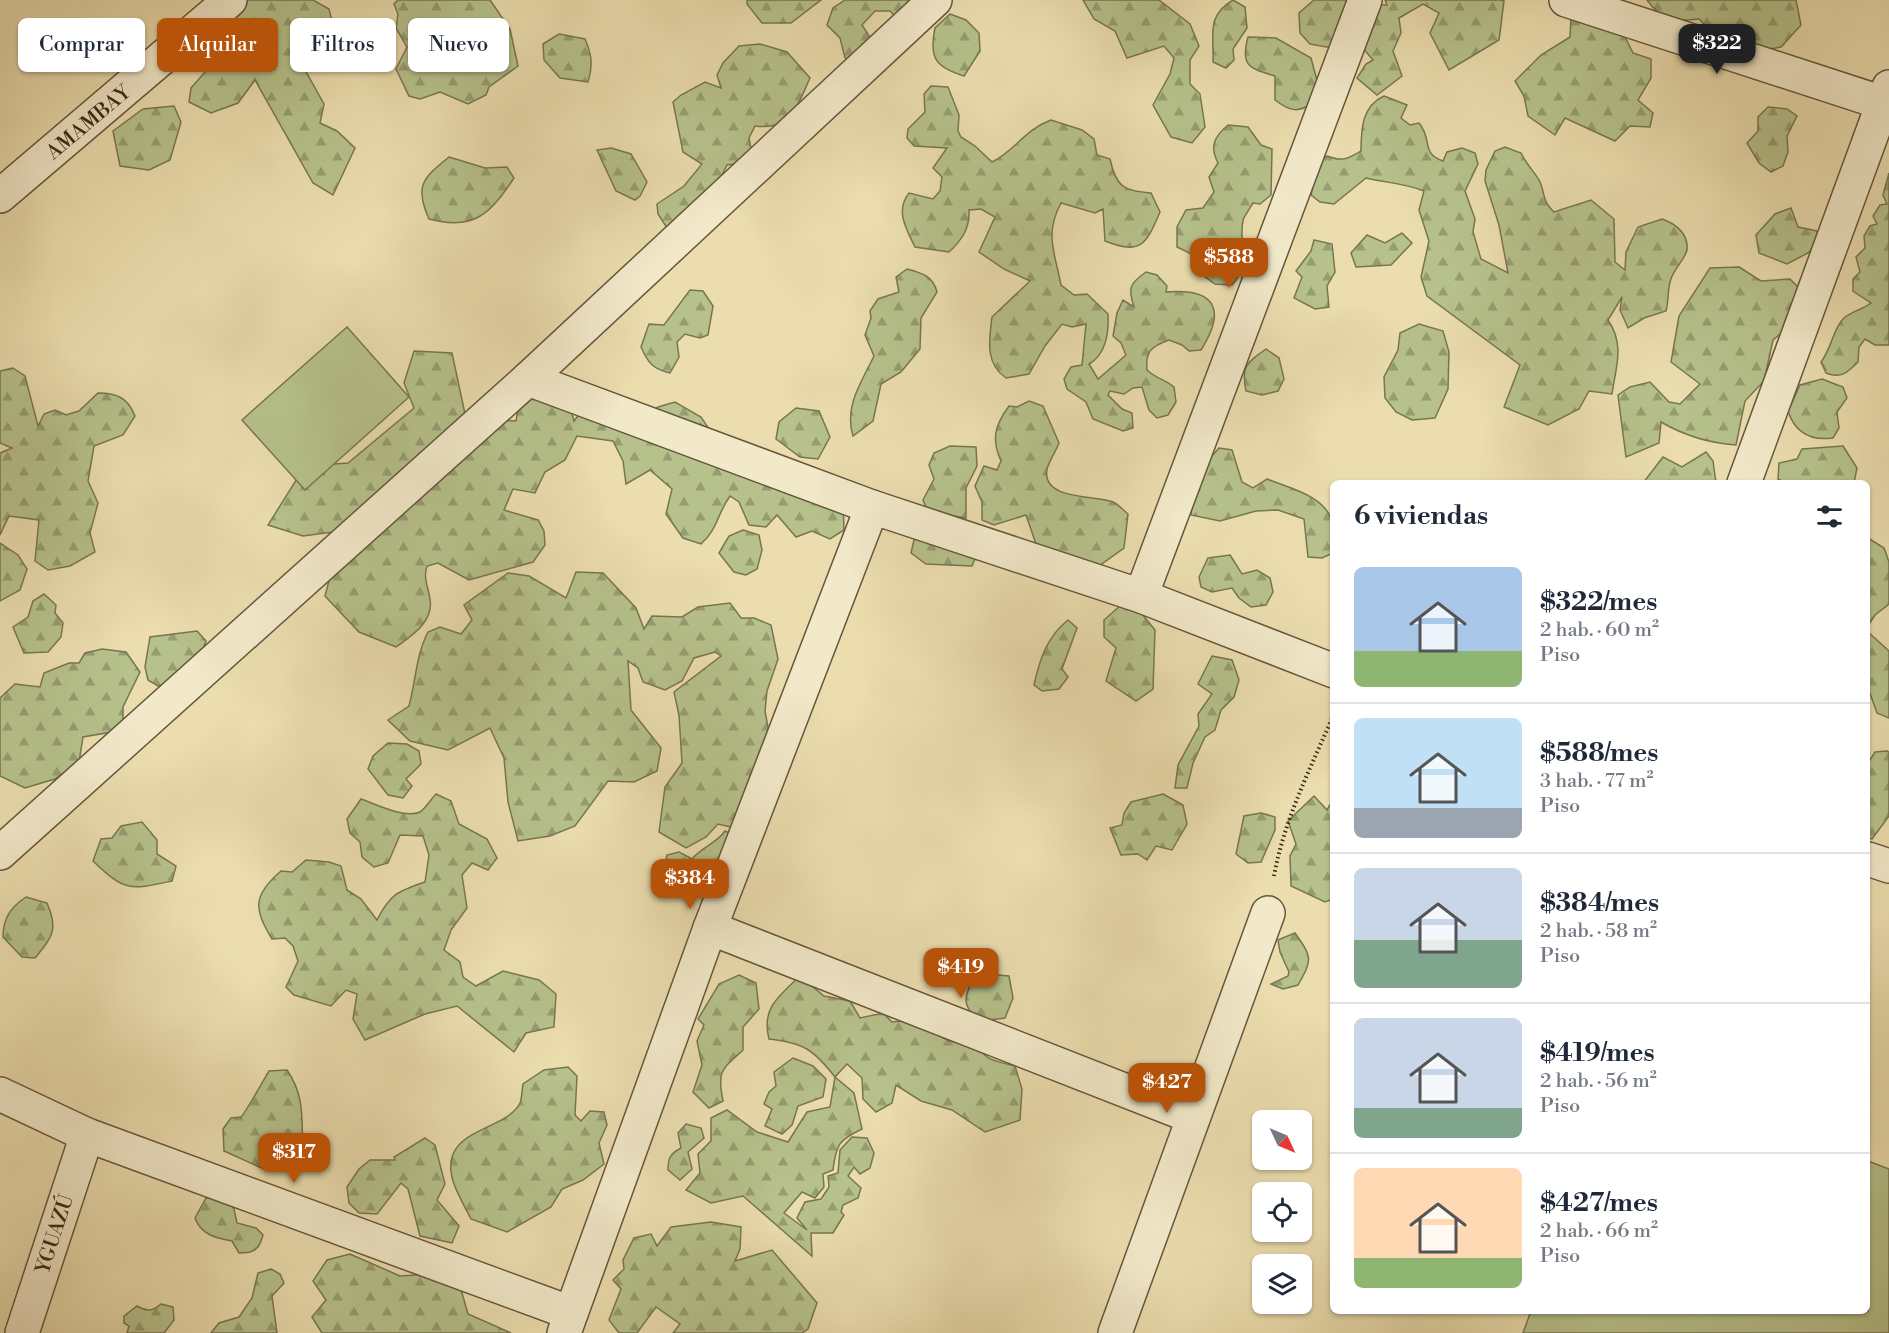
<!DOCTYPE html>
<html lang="es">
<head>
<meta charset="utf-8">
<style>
	body { margin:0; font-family:"Libre Bodoni",serif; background:#f6f6f7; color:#1f2937; height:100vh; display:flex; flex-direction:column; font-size:22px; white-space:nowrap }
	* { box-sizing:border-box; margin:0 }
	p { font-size:20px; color:#747a83 }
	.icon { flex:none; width:33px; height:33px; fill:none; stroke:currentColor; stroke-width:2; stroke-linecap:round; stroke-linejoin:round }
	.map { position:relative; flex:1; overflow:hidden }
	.sheet { position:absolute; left:1330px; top:480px; width:540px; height:834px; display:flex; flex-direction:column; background:#fff; border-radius:9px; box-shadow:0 2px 4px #0004 }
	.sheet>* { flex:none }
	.top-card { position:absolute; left:18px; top:18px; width:570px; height:54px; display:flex; gap:12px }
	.needle { width:39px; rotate:134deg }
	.controls { position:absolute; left:1252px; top:1110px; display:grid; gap:12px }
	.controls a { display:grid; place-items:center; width:60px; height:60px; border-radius:9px; background:#fff; box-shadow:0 2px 4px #0004; font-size:30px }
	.price { position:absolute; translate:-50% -51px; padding:0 14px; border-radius:12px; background:#b45309; color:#fff; font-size:20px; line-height:39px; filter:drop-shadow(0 2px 3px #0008) }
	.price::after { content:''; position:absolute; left:50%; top:36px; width:18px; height:14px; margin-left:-9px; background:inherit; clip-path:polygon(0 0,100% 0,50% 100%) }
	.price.current { background:#222; color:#fff }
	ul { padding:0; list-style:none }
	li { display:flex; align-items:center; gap:18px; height:150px; padding:0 24px }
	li+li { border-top:2px solid #e0e1e3 }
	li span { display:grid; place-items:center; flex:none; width:168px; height:120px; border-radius:9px; color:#555 }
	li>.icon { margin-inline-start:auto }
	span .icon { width:72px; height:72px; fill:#fffc; stroke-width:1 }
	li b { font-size:26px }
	h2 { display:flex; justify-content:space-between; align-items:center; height:72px; padding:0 24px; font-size:26px }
	.chip { padding:0 21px; border-radius:9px; background:#fff; box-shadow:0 2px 4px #0004; font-size:21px; line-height:54px }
	.chip.current { background:#b45309; color:#fff }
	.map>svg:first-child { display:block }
</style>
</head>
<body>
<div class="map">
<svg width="1889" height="1333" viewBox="0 0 1889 1333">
	<defs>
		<pattern id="forest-firs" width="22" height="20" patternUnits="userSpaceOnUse" patternTransform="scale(1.5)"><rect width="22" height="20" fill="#b6c18b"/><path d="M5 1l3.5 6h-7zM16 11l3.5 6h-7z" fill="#959d71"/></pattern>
	</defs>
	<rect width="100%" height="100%" fill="#ebddae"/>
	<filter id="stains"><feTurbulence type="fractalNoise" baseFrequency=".00333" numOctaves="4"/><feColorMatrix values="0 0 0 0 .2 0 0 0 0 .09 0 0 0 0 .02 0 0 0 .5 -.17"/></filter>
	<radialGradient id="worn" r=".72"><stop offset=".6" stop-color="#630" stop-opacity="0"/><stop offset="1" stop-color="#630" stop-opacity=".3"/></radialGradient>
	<g fill="url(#forest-firs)" stroke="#787650" stroke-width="1.5">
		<path d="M230,0H313L329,9L335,33L304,68L324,104L320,123L337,131L355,148L333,195L313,183L255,80L238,103L211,113L189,102L191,88L219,56L230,25L222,15Z"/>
		<path d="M398,0H490L510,29L518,66L489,87L486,95L468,104L440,92L420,99L409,96L396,69L407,47L396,28L398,14L394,4Z"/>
		<path d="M747,0H821L791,23H762L747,4Z"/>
		<path d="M845,0H944L901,22L890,11H875L862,25L873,42L857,61L845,58L840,38L827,25L833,8Z"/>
		<path d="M1083,0H1159L1190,24L1199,46L1190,60V84L1200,94L1205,127L1192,143L1171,137L1153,105L1170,74L1174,58L1164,46L1127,58L1115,31L1094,19Z"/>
		<path d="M1233,0L1245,7L1247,28L1233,49L1234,60L1226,68L1213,62C1214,34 1206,16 1233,0Z"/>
		<path d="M1314,0H1355L1332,48L1310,44L1300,33L1299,13Z"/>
		<path d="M1385,0H1501L1504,1L1499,40L1449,70L1430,33L1439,13L1423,4L1399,18L1401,33L1393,51L1402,76L1377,95L1357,78L1366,64L1373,60L1362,47L1360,39L1374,26V17L1381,5H1387Z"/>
		<path d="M1647,0H1796L1801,25L1781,47L1749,53L1713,33L1699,19C1676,22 1661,20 1647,0Z"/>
		<path d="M950,14L966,20L979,33L980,51L964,76C935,67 929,58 935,28Z"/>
		<path d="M1571,18L1620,27L1633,53L1651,59V78L1638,100L1653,113L1650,127L1630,126L1615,141L1565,118L1555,135L1528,116L1524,96L1515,81L1541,55L1570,37Z"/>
		<path d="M559,34L585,39C592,55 593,65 588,82L560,78L544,60L543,44Z"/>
		<path d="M1248,37L1276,38L1311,58L1318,84L1315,102C1298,113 1291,112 1275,100V76C1249,68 1240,66 1248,37Z"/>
		<path d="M760,44L787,52L810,78C797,106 791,131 755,126L749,138L751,149L735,164L727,165L719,181L669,231L658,214L657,204L684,186L702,164L683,152L673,102L681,95L705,82L721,88L717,75L723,63L739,46Z"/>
		<path d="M931,86L948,87L959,115L958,131L961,137L975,146L992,162C1016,150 1024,130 1051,120L1082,130L1094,139L1097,155L1110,159C1116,187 1124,191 1151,193L1160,212C1146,245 1141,255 1105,241L1103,209L1095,213L1061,203C1044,235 1055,252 1061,285L1074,295L1087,294L1108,314C1109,332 1106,355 1089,364L1098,379L1126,355L1121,343L1113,336L1117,313L1123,300L1134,307C1128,288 1129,284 1146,272L1157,275L1167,286L1166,292C1215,288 1227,309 1201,350L1189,351L1182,345L1169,340C1152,346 1145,351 1147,370C1158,380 1165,379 1174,387L1176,402L1168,415L1157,418L1149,410L1142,387L1133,388L1124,394L1110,391L1108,395L1122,409L1132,413L1133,428L1123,431L1093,419L1086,402L1067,389L1064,379L1071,367L1082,365L1086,324L1072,327L1062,324L1045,346L1029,374L1006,378C985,364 989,340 992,317L1030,281L1004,269L979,252L995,217L981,209L969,210C970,228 962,240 949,252L915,247C906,228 895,211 909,193L933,199L940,191L942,177L933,168L947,148L914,146L907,138L908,129L925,112L924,94Z"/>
		<path d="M1384,96L1407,105L1401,118L1410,125L1419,123C1433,139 1420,153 1443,161L1447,152L1462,148L1475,153L1478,164L1465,191L1475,219L1473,232L1481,259L1508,273L1499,225L1485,181L1486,170L1495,151L1505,147L1521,153C1526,164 1537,175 1540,182C1546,196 1541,199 1554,212L1591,200L1614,219L1615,262L1625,270L1626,252L1638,227L1662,219C1674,223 1689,233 1687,250C1685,259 1674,269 1671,279C1667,289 1669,301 1666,311L1644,318L1628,328L1620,310L1622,297L1608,320C1625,345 1616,366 1612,394L1589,391L1579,409L1548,425L1504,407L1520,365L1427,296L1421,277L1429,241L1419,210L1424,191C1404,183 1387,183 1366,178L1334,204L1320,202L1311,195L1315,175L1314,163L1327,156C1343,162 1347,159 1361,151C1361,129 1362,106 1384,96Z"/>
		<path d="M174,106L181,122L170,160L149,170L120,166L113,131L143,109Z"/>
		<path d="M1768,107L1787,109L1797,116L1787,136L1788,152L1783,166L1771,172L1759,163L1747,143L1758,131V117Z"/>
		<path d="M1228,125L1248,127L1261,145L1272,149L1271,195L1260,204L1253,203C1250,208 1245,215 1243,220C1238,246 1252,263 1232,285L1215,284L1201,274L1198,257L1177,247V227L1186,210L1203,208L1214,192L1209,177L1218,163C1209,146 1215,136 1228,125Z"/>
		<path d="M611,148L631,154L647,182L640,196L635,200L616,191L597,150Z"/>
		<path d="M449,157L485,168L507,167L514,178C490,214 474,231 429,219C414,186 423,178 449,157Z"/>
		<path d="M1889,173V345H1875L1865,339L1859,347L1858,362C1847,373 1841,379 1826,373L1821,362C1832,348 1833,328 1844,318C1851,312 1863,309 1871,303L1853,291V279L1860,272L1856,257L1865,248L1864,236L1870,226L1877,224L1873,216L1880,205L1887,204L1883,195Z"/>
		<path d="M1791,208L1798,227L1817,231L1819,242L1808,253L1787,264L1759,253L1756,235L1775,214Z"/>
		<path d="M1402,233L1412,243L1391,265L1356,267L1351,253L1367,235L1385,243Z"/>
		<path d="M1314,240L1332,244L1335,272L1327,286L1329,307L1315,309L1294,298L1302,277L1296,271L1311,251Z"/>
		<path d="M1739,267L1761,281L1790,279L1800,289L1789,327L1773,340L1764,381L1745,401L1736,445C1708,443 1685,436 1661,422L1659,443L1626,457L1618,395L1630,387L1650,382L1669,402L1680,404L1700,384L1671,362L1679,316L1710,268Z"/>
		<path d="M907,269C922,273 933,276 937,292L921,318L920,349L901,372L881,384L873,421L853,436C844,406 861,383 874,356L865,335L871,318L870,311L878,299L899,292L896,277Z"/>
		<path d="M690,290L703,291L713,306L708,335L700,338L685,334L677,342L679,357L670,373C653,369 648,363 641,347L649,324L664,325Z"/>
		<path d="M1419,324L1443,331L1449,352L1448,389L1435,418L1412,420L1396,412L1385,398L1384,377L1398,350L1400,333Z"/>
		<path d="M1266,349L1279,358L1284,379L1278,391L1262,395L1246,391C1241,367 1246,363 1266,349Z"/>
		<path d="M414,351L452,353L468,428L495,420L516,421L520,398L545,393L570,406L574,421L584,408L646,415L658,407L675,402L701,417L709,429L843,499L844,530L830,539L812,531L796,537L777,515L766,527L749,525L739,502L730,496C717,514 718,529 701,544L683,538L666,514L672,489L650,470L626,484L623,461L613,441L577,436L565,460L545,472L535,493L513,489L504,510L538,520L544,531L545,545L533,562L469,580L438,563L427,566C423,578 428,586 430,599C434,622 411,636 396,647L359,632L325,596L333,565V532L303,536L268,525L305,466L348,463L414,408L404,383Z"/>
		<path d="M13,368L25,376L38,426L44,414L55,410L66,415L79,411L98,393C117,393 128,398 135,416L123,435L94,446L88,481L98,503L90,533L95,552L70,566L48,570L35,561L39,520L9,516L0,535V453L12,448L0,443V371Z"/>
		<path d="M1822,379L1843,387L1847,398L1837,412L1839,428L1833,438C1810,441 1795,433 1788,411L1800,385Z"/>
		<path d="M1029,401L1043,406L1059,443C1056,451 1049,461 1047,469C1041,501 1096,495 1113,502C1118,504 1123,510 1128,514L1124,548L1089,573L1036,544L1026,515L994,525L982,520V502L975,486L984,466L997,470L1001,461C991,439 995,425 1009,406L1017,407Z"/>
		<path d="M796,408L819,411L830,437L818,459L800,457L776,439L779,422Z"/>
		<path d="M950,446L976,447L977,466L966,488V518L928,512L923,500L934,479L929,465L934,453Z"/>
		<path d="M1843,446L1857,468L1854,483H1786L1778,479L1779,463L1797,459L1802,449Z"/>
		<path d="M1219,448L1232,450L1242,482L1253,488L1267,479C1289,488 1328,496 1333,525C1335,533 1333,544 1333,553L1322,558L1308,557L1304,519L1278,510L1256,511L1220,521L1191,515C1193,487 1199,469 1219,448Z"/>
		<path d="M1706,452L1713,461L1716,483H1643L1663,457L1682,467Z"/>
		<path d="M926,528L979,549L972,566L926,564L911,553L914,540Z"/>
		<path d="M743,530L759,535L762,550L757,569L746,575L734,572L719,553L729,536Z"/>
		<path d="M1868,538L1884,548L1889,562V604L1875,615L1868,626Z"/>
		<path d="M0,543L18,555L27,569L20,590L0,601Z"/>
		<path d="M1230,555L1242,574L1257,570L1270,578L1273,592L1266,605L1251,607L1239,598L1232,588L1212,592L1201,587L1199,577L1208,558Z"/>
		<path d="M576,572L603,573L636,608L644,629L652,616L682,617L698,607L730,603L741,618H754L771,625L778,659L767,691L765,711L770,738L739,829L718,824L706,837L686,848L659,832L665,787L682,763L679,715L674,692L721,656L715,652L694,658L682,681L665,690L643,682L638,668L628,661L631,710L661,748L657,771L634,782L608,781L575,826L550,836L518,841L508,802L504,758L490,728L448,750L410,741L388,720L409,706C416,680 416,655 428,632L440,627L461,634L472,620L464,605L508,573L529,576L566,598Z"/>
		<path d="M44,594L56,605L55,613L63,623L61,637L48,652L24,653L13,627L28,617L33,601Z"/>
		<path d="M1129,598L1155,630L1153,689L1136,701L1106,681L1116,648L1104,637V620Z"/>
		<path d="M1068,620L1077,628L1062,669L1068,677L1059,689L1042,691L1034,685C1040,658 1047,637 1068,620Z"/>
		<path d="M197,631L206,641C197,667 186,680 158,686L148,680L145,667L150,637Z"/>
		<path d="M1868,632L1889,651V718L1877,713L1868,688Z"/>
		<path d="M102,649L126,652L140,672L123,707V730L83,737L79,762L55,779L25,788L0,776V698L15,684L40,687L44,673L69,663H79L85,653Z"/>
		<path d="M1212,656L1232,660L1239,680L1234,697L1221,710L1215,730L1205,737L1193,763L1187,788H1175L1178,765L1199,726L1198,714L1212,694L1198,684Z"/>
		<path d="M388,743L407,744L419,751L421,764L406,779L412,786L403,798L388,795L368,769L373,756Z"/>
		<path d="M1887,751L1889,752V816L1872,839L1868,837V763L1875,752Z"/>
		<path d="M436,794L451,801L459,824L487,839L497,858L488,870L472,863L462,875L467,908L451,930L444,950L460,962L463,977L476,986L503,971L539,980L556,994L554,1027L526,1033L514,1052L457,1006L425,1014L365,1040L353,1019L357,994L346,990L331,1006L294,995L286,987L298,961L293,946L285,938L272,939C254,909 252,896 281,871L292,872L306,860L329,862L341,866L347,890L361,899L377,920C390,894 398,891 425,882L429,855L423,836L400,835L388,863L374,867L362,857L360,842L350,833L347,819L361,799C375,804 405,819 420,812C425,809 431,799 436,794Z"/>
		<path d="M1163,794L1183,805L1187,824L1172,850L1156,846L1147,860L1138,854L1121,855L1110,828L1122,825L1124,813L1131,802Z"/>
		<path d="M1314,796L1327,810L1333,800V899L1325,902L1291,886L1290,856L1296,844L1288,821Z"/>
		<path d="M1261,813L1275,817V830L1261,862L1248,863L1236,854L1244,816Z"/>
		<path d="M142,822L157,840V854L176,866L172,881C130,890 125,892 93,861L101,839L112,838L121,826Z"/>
		<path d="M725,831L738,837L723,875L673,879L664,871L667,855L679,852L692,859C702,847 717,843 725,831Z"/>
		<path d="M26,897L47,903C59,930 52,937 35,958L22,957L3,937C3,918 11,907 26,897Z"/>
		<path d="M1295,933C1312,957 1313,959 1298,985L1283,989L1271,984L1288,976L1289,972L1280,952L1278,940Z"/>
		<path d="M975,973L1009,976L1013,998L1005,1018L981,1021C958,1004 966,996 975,973Z"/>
		<path d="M739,975L756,983L759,1009L743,1027V1050C721,1070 717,1071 723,1101L709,1108L693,1092L702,1065L697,1041L704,1025L698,1019L719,984Z"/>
		<path d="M800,976L824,996L850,1001L860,1018L883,1013L892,1022C935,1016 935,1051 975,1041C987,1063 993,1060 1015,1066L1022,1089L1020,1120L985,1132L952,1110L921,1101L896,1085L892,1103L876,1112L863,1099L862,1078L847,1064L835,1077L854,1093L862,1129C839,1140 836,1144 833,1170L823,1174L824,1187L815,1198L802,1192L784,1213L807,1230L797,1218L805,1202L821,1199L829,1187L828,1176L838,1173L840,1150L852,1137L867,1138L874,1153L870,1168L860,1174L854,1167L848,1176L861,1188L858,1198L843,1205L841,1212L844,1215L833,1233H811L812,1256L743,1196L711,1203L686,1190L700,1173L698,1154L711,1141V1118L727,1110L757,1132L788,1142L807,1112L830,1107L835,1077C813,1049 804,1043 769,1039C761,1008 779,996 800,976Z"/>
		<path d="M793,1058L813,1066L826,1079L823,1097L798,1106L792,1125L782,1134L765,1126L772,1109L764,1104L769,1092L776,1086L774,1072Z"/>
		<path d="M568,1067L577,1076L575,1115L581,1121L590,1111L604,1112L607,1125L599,1143L604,1164L583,1180L562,1189L551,1207L507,1232L471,1219C465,1207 457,1194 453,1181C437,1128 506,1132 520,1103C522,1098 522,1089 523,1084L544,1070Z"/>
		<path d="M287,1070C306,1098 301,1120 303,1151L266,1170L224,1151L223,1129L231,1118C234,1117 238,1118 241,1117C244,1115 266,1076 269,1071Z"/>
		<path d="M686,1124L701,1128L704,1138L688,1152L692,1169L680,1180L668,1170C668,1158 670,1154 681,1148L678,1133Z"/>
		<path d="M425,1138L435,1145L445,1184L437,1200L459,1226L452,1243L420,1236L408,1189L401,1183L377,1214L359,1213L349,1203L347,1187L359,1169L370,1160H395L394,1157Z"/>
		<path d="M206,1198L227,1199L234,1209L237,1223L256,1228L263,1235C259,1250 254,1253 239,1253L232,1241C216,1238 201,1235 195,1218Z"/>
		<path d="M711,1222L741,1227L740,1249L735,1261L772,1250L817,1303L808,1329L802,1333H673L680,1324L656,1307L637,1333H619L609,1320L621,1289L613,1280L624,1269L623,1260L634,1238L651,1234L657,1246L671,1227Z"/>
		<path d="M350,1254L400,1276L432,1274L460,1286L468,1314L511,1333H322L312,1317L326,1300L313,1281L327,1260Z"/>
		<path d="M271,1269L280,1274L284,1283L272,1296L277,1333H211L219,1323L239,1317L252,1298L258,1273Z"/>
		<path d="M161,1304L173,1307L174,1320L164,1333H127L129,1326L124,1323V1316L137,1306C147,1312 153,1311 161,1304Z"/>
	</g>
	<g fill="#b6c18b" stroke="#787650" stroke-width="1.5">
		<path d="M347,327L409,397L305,490L242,420Z"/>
		<path d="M1868,1161L1889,1169V1333H1523L1531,1311H1868Z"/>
	</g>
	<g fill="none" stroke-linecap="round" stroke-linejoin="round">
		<defs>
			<g id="minor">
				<path d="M1566,0L1889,105"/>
				<path d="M0,196L230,0"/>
				<path d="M528,379L872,507L1141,596L1334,671"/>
				<path d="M1744,483L1889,87"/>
				<path d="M1141,596L1365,0"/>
				<path d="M0,853L528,379L935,0"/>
				<path d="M1868,859L1889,866"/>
				<path d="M710,928L1193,1117"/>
				<path d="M0,1094L87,1135L571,1313"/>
				<path d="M22,1333L87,1135"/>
				<path d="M564,1333L710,928L872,507"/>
				<path d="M1115,1333L1268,913"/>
			</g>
		</defs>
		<use href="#minor" stroke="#66573c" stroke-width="36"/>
		<path stroke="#3a2a16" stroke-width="4" stroke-dasharray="1.5 3" stroke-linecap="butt" d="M1274,876C1284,820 1311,767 1334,714"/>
		<use href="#minor" stroke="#f2e9ca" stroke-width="33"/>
	</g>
	<g text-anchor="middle" stroke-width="4.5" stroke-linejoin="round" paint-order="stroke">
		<g font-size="20" fill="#3a2a16" stroke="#f2e9ca">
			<text transform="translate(88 122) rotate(-40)" y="7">AMAMBAY</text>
			<text transform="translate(54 1234) rotate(-72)" y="7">YGUAZÚ</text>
		</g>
	</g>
	<rect width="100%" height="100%" filter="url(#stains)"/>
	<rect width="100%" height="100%" fill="url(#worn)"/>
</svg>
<div class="controls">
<a><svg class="needle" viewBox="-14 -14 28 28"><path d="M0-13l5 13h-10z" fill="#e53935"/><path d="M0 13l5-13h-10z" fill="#747a83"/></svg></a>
<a><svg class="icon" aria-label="locate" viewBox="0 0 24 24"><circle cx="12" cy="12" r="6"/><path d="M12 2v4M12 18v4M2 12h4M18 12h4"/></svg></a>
<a><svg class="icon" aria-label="layers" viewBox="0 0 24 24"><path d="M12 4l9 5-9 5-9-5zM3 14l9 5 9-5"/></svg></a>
</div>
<b class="price current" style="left:1717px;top:75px">$322</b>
<b class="price" style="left:1229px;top:289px">$588</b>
<b class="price" style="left:690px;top:910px">$384</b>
<b class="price" style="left:961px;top:999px">$419</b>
<b class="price" style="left:1167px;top:1114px">$427</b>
<b class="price" style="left:294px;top:1184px">$317</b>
<div class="top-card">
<a class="chip">Comprar</a>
<a class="chip current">Alquilar</a>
<a class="chip">Filtros</a>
<a class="chip">Nuevo</a>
</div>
<section class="sheet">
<h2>6 viviendas<svg class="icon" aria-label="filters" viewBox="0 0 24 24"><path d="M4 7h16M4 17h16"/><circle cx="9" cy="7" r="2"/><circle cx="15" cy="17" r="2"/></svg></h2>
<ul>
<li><span style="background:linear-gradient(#a9c7e8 70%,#8fb573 0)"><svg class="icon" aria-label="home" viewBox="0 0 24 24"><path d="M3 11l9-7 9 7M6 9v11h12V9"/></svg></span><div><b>$322/mes</b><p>2 hab. · 60 m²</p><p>Piso</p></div></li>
<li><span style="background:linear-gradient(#bfe0f5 75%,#9aa5b1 0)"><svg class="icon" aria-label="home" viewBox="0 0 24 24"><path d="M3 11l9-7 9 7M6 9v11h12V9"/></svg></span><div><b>$588/mes</b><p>3 hab. · 77 m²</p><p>Piso</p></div></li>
<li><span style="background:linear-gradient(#c9d6e8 60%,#7fa58c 0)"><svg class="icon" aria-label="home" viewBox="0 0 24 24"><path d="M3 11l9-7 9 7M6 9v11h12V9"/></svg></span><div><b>$384/mes</b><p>2 hab. · 58 m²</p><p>Piso</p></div></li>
<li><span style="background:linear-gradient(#c9d6e8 75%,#7fa58c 0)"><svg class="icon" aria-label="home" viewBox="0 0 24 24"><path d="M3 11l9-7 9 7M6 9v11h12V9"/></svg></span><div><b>$419/mes</b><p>2 hab. · 56 m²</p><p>Piso</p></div></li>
<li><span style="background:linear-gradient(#ffd9b3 75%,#8fb573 0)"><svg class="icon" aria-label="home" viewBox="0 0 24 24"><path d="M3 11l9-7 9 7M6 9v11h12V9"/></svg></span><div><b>$427/mes</b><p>2 hab. · 66 m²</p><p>Piso</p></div></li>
</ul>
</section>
</div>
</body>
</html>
